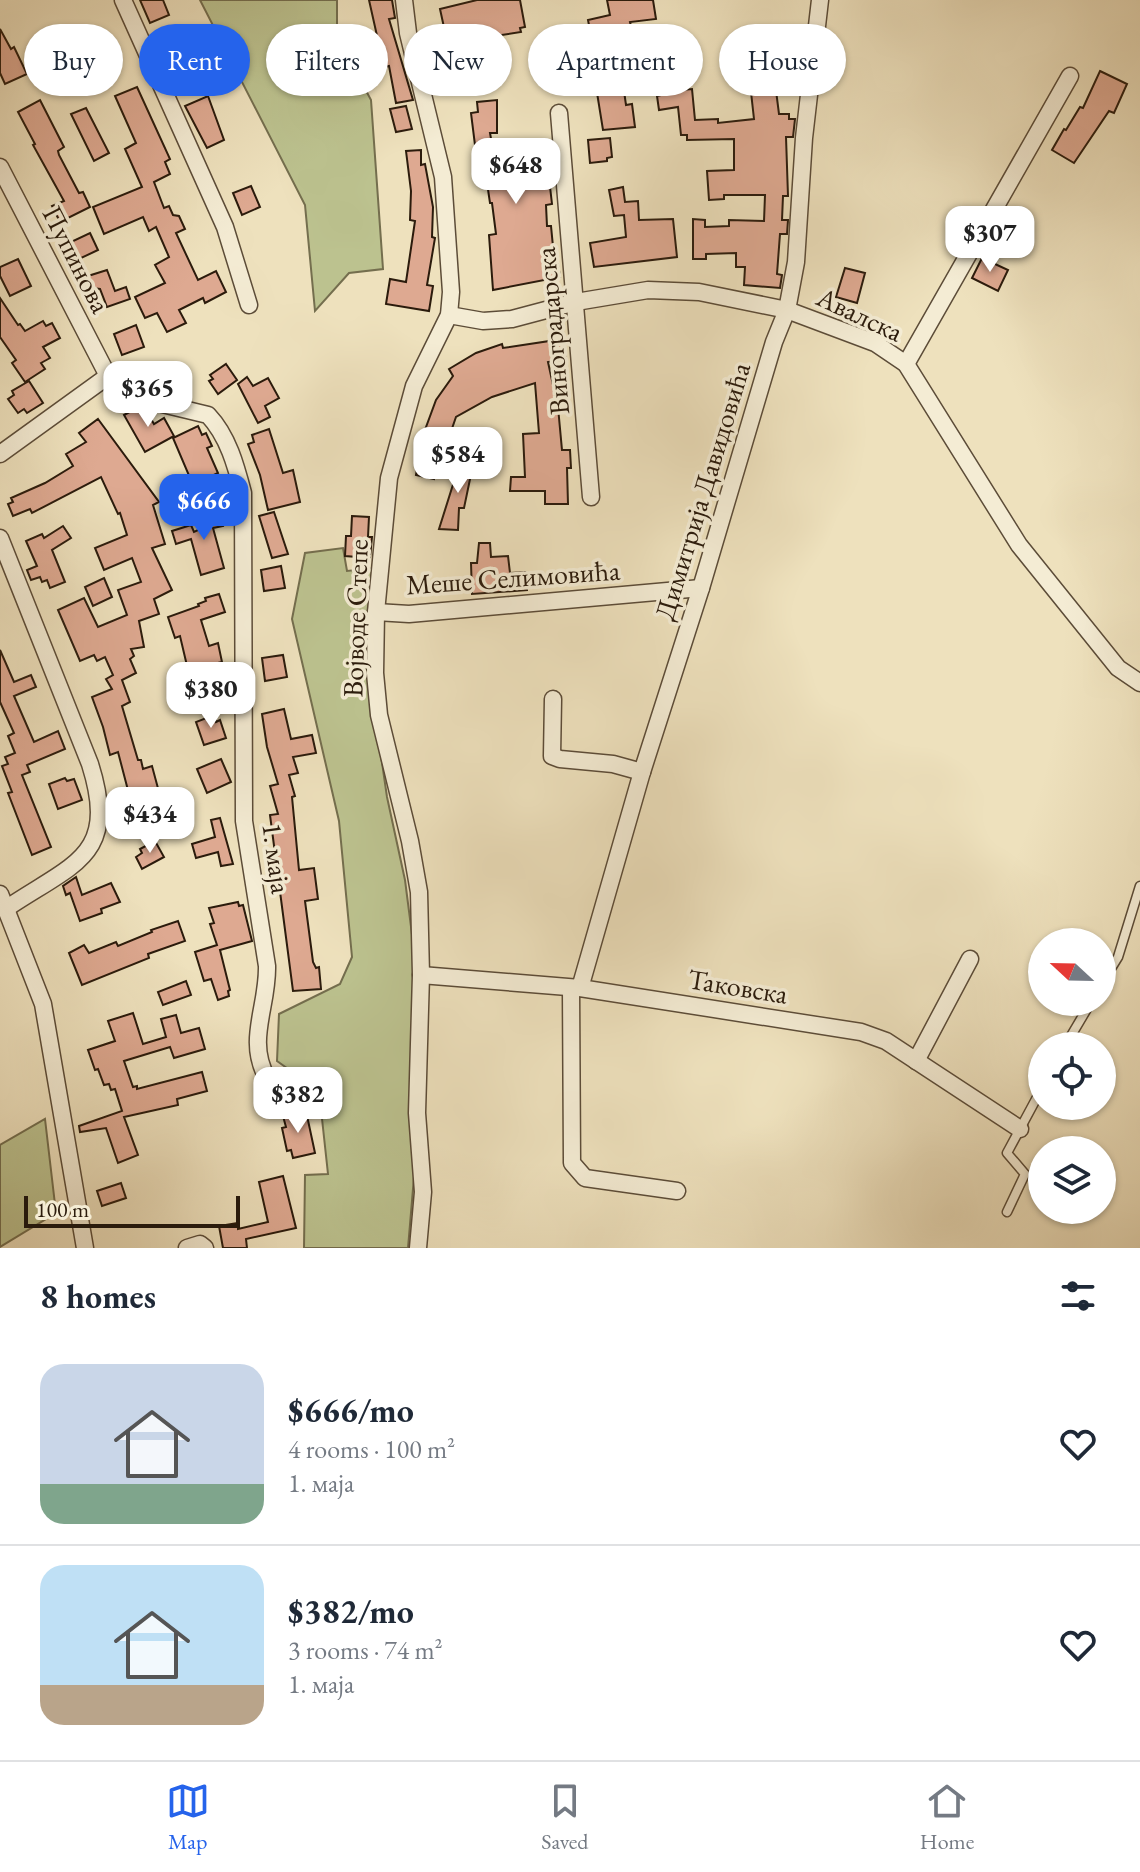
<!DOCTYPE html>
<html lang="en">
<head>
<meta charset="utf-8">
<style>
	body { margin:0; font-family:"EB Garamond",serif; background:#f6f6f7; color:#1f2937; height:100vh; display:flex; flex-direction:column; font-size:30px; white-space:nowrap }
	* { box-sizing:border-box; margin:0 }
	p { font-size:26px; color:#747a83 }
	.icon { flex:none; width:44px; height:44px; fill:none; stroke:currentColor; stroke-width:2; stroke-linecap:round; stroke-linejoin:round }
	.map { position:relative; height:1248px; overflow:hidden }
	.side { display:flex; flex-direction:column; background:#fff; flex:1 }
	.side>* { flex:none }
	.banner { position:absolute; left:24px; top:24px; width:1092px; height:72px; display:flex; gap:16px }
	.needle { width:52px; rotate:292deg }
	.buttons { position:absolute; left:1028px; top:928px; display:grid; gap:16px }
	.buttons a { display:grid; place-items:center; width:88px; height:88px; border-radius:50%; background:#fff; box-shadow:0 2px 6px #0004; font-size:40px }
	.scale { position:absolute; left:24px; bottom:20px; width:216px; box-sizing:border-box; padding-left:8px; border:4px solid #2b1b0c; border-top:0; font-size:22px; line-height:28px; white-space:nowrap; color:#2b1b0c; -webkit-text-stroke:6px #f4ecd4; paint-order:stroke }
	.price { position:absolute; translate:-50% -68px; padding:0 18px; border-radius:16px; background:#fff; color:#222; font-size:26px; line-height:52px; filter:drop-shadow(0 2px 4px #0008) }
	.price::after { content:''; position:absolute; left:50%; top:48px; width:24px; height:18px; margin-left:-12px; background:inherit; clip-path:polygon(0 0,100% 0,50% 100%) }
	.price.active { background:#2563eb; color:#fff }
	ul { padding:0; list-style:none }
	li { display:flex; align-items:center; gap:24px; height:200px; padding:0 40px }
	li+li { border-top:2px solid #e0e1e3 }
	li span { display:grid; place-items:center; flex:none; width:224px; height:160px; border-radius:24px; color:#555 }
	li>.icon { margin-inline-start:auto }
	span .icon { width:96px; height:96px; fill:#fffc; stroke-width:1 }
	li b { font-size:34px }
	h2 { display:flex; justify-content:space-between; align-items:center; height:96px; padding:0 40px; font-size:34px }
	.tag { padding:0 28px; border-radius:36px; background:#fff; box-shadow:0 2px 6px #0004; font-size:28px; line-height:72px }
	.tag.active { background:#2563eb; color:#fff }
	.tab-bar { display:flex; justify-content:space-around; align-items:center; height:112px; border-top:2px solid #e0e1e3; background:#fff; font-size:22px; color:#747a83 }
	.tab-bar a { display:grid; justify-items:center; gap:4px }
	.tab-bar .active { color:#2563eb }
	.map>svg:first-child { display:block }
</style>
</head>
<body>
<div class="map">
<svg width="1140" height="1248" viewBox="0 0 1140 1248">
	<rect width="100%" height="100%" fill="#eee1bd"/>
	<filter id="stains"><feTurbulence type="fractalNoise" baseFrequency=".0025" numOctaves="4"/><feColorMatrix values="0 0 0 0 .2 0 0 0 0 .09 0 0 0 0 .02 0 0 0 .5 -.17"/></filter>
	<radialGradient id="worn" r=".72"><stop offset=".6" stop-color="#630" stop-opacity="0"/><stop offset="1" stop-color="#630" stop-opacity=".3"/></radialGradient>
	<g fill="#bcc28f" stroke="#746e4e" stroke-width="2">
		<path d="M200,0H337V36L371,100L383,269L349,273L315,311L305,205Z"/>
		<path d="M343,548L347,571L376,568L370,680L387,797L405,880L414,950V1177L408,1248H304L305,1175L328,1174L319,1091L277,1061L279,1014L340,984L352,957L339,821L292,619L305,553Z"/>
		<path d="M45,1119L56,1213L0,1247V1145Z"/>
	</g>
	<g fill="#dea991" stroke="#2b1b0c" stroke-width="2">
		<path d="M140,0H163L169,15L150,23Z"/>
		<path d="M369,0H392L395,18L389,19L413,100L396,103L389,66L384,67Z"/>
		<path d="M477,0H520L525,27L520,28L521,32L475,39L473,26L445,32L440,9Z"/>
		<path d="M607,0H653L656,19L630,22L633,34L611,40L612,47L594,51L588,20L610,15Z"/>
		<path d="M0,29L11,49L14,47L27,74L5,84L0,73Z"/>
		<path d="M98,31L100,36L105,34L111,50L93,57L85,36Z"/>
		<path d="M795,39L796,48H800L802,63L773,67L779,114H789V119H795L793,137H786L788,196H783L782,220H788L787,234H780L777,274L782,275L780,288L744,285L745,267H736V253L706,254V259H693V219L705,220V227L729,226V220L764,221L765,195H724V199L709,200L707,171L734,170V139L687,140V135H681L678,107L659,110L657,96L661,95L660,92L692,89L695,120L718,119V123L754,119L750,83L763,81L758,44Z"/>
		<path d="M690,40L691,53L668,56L666,42Z"/>
		<path d="M200,52L208,67L186,78L179,62Z"/>
		<path d="M621,70L626,105L632,104L635,127L603,130L594,74Z"/>
		<path d="M1100,71L1127,84L1114,113L1109,111L1074,163L1052,150L1064,129L1066,130L1080,107L1083,108Z"/>
		<path d="M137,87L170,159L165,162L170,174L154,182L164,208L169,206L173,215L179,216L185,229L176,233L198,280L216,271L226,292L205,303L203,298L179,310L186,323L167,332L157,313L145,318L135,297L165,283L155,265L169,257L156,227L149,231L143,217L104,234L93,207L142,187L125,149L136,143L115,96Z"/>
		<path d="M208,96L224,140L207,148L185,106Z"/>
		<path d="M40,100L64,147L58,151L59,155L79,193L83,192L90,207L60,222L52,206L64,201L33,145L35,144L18,112Z"/>
		<path d="M497,100V133H490L494,156L520,153V147L545,144L552,204L546,205L547,226H551L554,257H557L560,277L493,290L489,235L496,234L492,203H490L486,176L479,177L471,113L478,112L477,102Z"/>
		<path d="M406,106L412,129L396,132L390,109Z"/>
		<path d="M86,108L109,153L94,161L71,114Z"/>
		<path d="M610,138L612,157L607,158V161L590,163L588,140Z"/>
		<path d="M421,150V165L425,164L433,207L432,237L435,238L427,285L433,286L429,311L386,304L390,279L406,282L415,221L410,220L411,191L406,151Z"/>
		<path d="M251,186L260,207L242,215L233,193Z"/>
		<path d="M623,187L625,202L638,201L639,220L673,219L677,257L594,267L590,243L626,237L624,215L614,216L609,190Z"/>
		<path d="M90,233L98,250L79,259L71,242Z"/>
		<path d="M982,258L1008,270L998,291L972,278Z"/>
		<path d="M18,259L31,286L10,296L0,276V267Z"/>
		<path d="M845,268L865,273L857,303L836,297Z"/>
		<path d="M107,270L115,291L126,287L130,299L107,307L100,289L92,288L88,276Z"/>
		<path d="M0,298L18,325L20,324L25,331L43,321L46,326L52,323L60,338L43,347L50,358L41,363L45,369L25,382L12,363L16,360L0,337Z"/>
		<path d="M136,325L144,347L122,355L114,334Z"/>
		<path d="M563,339L566,359L548,362L553,385L561,384L563,407H558L562,450H570L571,468H567L568,504H545V491H510L511,477H525L523,434L539,433L535,383L492,397L456,417L446,446L441,444L434,479L416,475L422,438L436,400L453,376L449,369L476,353L502,344L503,348Z"/>
		<path d="M226,364L237,380L218,394L209,381L213,379L210,375Z"/>
		<path d="M247,377L253,386L268,378L279,398L265,406L270,417L258,423L238,384Z"/>
		<path d="M29,381L43,403L27,413L24,409L18,413L8,399L14,395L12,391Z"/>
		<path d="M135,409L147,412L154,424L164,418L174,436L145,452L124,415Z"/>
		<path d="M98,419L159,502L153,505L165,544L152,548L172,590L154,599L159,614L139,621L144,647L131,649L134,656L130,659L136,673L122,680L130,702L122,706L138,760H141L143,769L152,766L159,792L156,793L157,818L130,819V815H125L124,799L130,798L118,752L110,755L103,727L92,697L112,689L106,679L113,675L105,657L97,661L94,655L80,661L58,610L84,598L98,627L127,615L118,590L141,582L132,558L104,570L95,548L127,535L120,513L118,514L101,477L32,513L30,509L13,516L8,504L13,502L11,498L45,483L73,466L66,454L86,442L79,433Z"/>
		<path d="M198,426L202,435L206,433L212,446L207,448L218,473L193,485L173,438Z"/>
		<path d="M269,429L283,473L293,470L300,502L268,510L260,475L248,444L254,442L252,435Z"/>
		<path d="M462,456L474,460L464,508H459L458,530L439,529Z"/>
		<path d="M218,506L223,526L213,528L224,568L201,575L191,539L176,544L172,531L191,525L194,532L211,524L204,509Z"/>
		<path d="M274,512L288,554L272,558L259,516Z"/>
		<path d="M352,516L369,517L368,537H372L370,558L345,556L346,536H351Z"/>
		<path d="M63,526L71,538L52,550L65,582L50,588L47,580L42,582L40,577L31,580L27,570L37,566L26,541L42,534L44,538Z"/>
		<path d="M479,543H490L491,557L508,556L510,573L526,572L527,590L472,594L471,563H477Z"/>
		<path d="M281,566L285,588L264,591L261,570Z"/>
		<path d="M104,578L112,597L93,606L85,587Z"/>
		<path d="M219,594L225,612L201,620L209,646L218,643L222,662L188,670L180,636L175,638L168,617L199,606L198,604L206,601L205,598Z"/>
		<path d="M0,650L14,682L31,675L36,687L14,696L34,742L58,731L65,749L27,765L30,772L22,775L51,847L32,855L8,793L12,792L2,766L8,764L5,757L15,753L8,736L14,733L0,702Z"/>
		<path d="M283,655L287,677L265,681L262,658Z"/>
		<path d="M284,709L291,739L312,735L316,753L293,757L298,773L289,775L295,796L292,797L299,870L314,868L318,899L305,901L313,962L316,968L319,967L321,989L293,991L270,815L278,814L270,786L278,784L267,747L262,714Z"/>
		<path d="M214,715L216,722L220,720L226,738L204,745L196,722Z"/>
		<path d="M221,759L231,782L207,793L197,769Z"/>
		<path d="M65,778L67,781L74,779L82,800L58,809L49,784Z"/>
		<path d="M220,818L233,864L221,866L218,852L196,858L192,844L215,837L211,820Z"/>
		<path d="M155,841L164,857L142,869L136,857L142,853L140,849Z"/>
		<path d="M76,877L82,895L111,883L120,902L101,909L102,913L80,921L70,893L66,895L63,886Z"/>
		<path d="M238,902L239,906L243,905L252,941L220,950L230,990L228,991L229,996L218,1000L211,979L204,981L195,952L217,945L210,924L214,923L209,908Z"/>
		<path d="M178,921L185,941L148,954L149,958L82,985L69,953L84,945L89,953L116,942L118,946L152,932L151,930Z"/>
		<path d="M186,981L191,995L163,1005L158,992Z"/>
		<path d="M133,1013L143,1044L166,1037L161,1019L176,1015L181,1033L199,1028L205,1049L174,1058L170,1047L124,1061L133,1087L137,1086V1089L202,1072L207,1091L177,1099L178,1105L124,1117L138,1155L118,1163L106,1128L80,1132L79,1126L122,1111L115,1089L111,1090L109,1084L104,1085L98,1069L95,1070L88,1050L115,1041L108,1021Z"/>
		<path d="M306,1111L315,1153L293,1158L291,1150L287,1151L282,1128L286,1127L283,1116Z"/>
		<path d="M283,1176L296,1228L246,1239L247,1248H223L219,1226L238,1223V1229L268,1222L259,1182Z"/>
		<path d="M121,1183L126,1198L102,1206L97,1191Z"/>
	</g>
	<g fill="none" stroke-linecap="round" stroke-linejoin="round">
		<defs>
			<g id="lane">
				<path d="M1102,983L1118,957L1140,886"/>
				<path d="M1065,1046L1091,1002"/>
				<path d="M1007,1212L1025,1174L1007,1153L1042,1088"/>
			</g>
			<g id="street">
				<path d="M123,0L225,227L249,305"/>
				<path d="M404,0L408,33L443,177L451,292L449,315L414,386L389,478L376,612L375,673L379,715L410,841L419,892L421,975L417,1113L423,1192L418,1248"/>
				<path d="M559,113L591,497"/>
				<path d="M0,167L108,376L121,394L208,415C228,436 236,466 243,493L244,821L267,966C268,1007 246,1040 267,1078"/>
				<path d="M449,315L483,321L512,319L576,302L648,290L699,292L787,310L875,343L906,364L1019,545L1118,668L1140,683"/>
				<path d="M906,364L1070,76"/>
				<path d="M0,454L108,376"/>
				<path d="M0,538L90,764C119,856 74,863 7,908"/>
				<path d="M376,612L409,614L701,588"/>
				<path d="M553,699L552,756L560,759L613,764L642,772"/>
				<path d="M0,894L43,1004L85,1248"/>
				<path d="M421,975L580,988L861,1032L886,1041L1020,1129"/>
				<path d="M571,988L572,1163L585,1178L677,1191"/>
				<path d="M580,988L642,772L701,588L774,342L787,310L796,262L804,138L820,0"/>
				<path d="M916,1061L970,959"/>
				<path d="M187,1248L200,1244L205,1248"/>
			</g>
		</defs>
		<use href="#lane" stroke="#5c4c38" stroke-width="11"/>
		<use href="#street" stroke="#5c4c38" stroke-width="19"/>
		<use href="#lane" stroke="#f4ecd4" stroke-width="8"/>
		<use href="#street" stroke="#f4ecd4" stroke-width="16"/>
	</g>
	<g text-anchor="middle" stroke-width="7" stroke-linejoin="round" paint-order="stroke">
		<g font-size="28" fill="#2b1b0c" stroke="#f4ecd4">
			<text transform="translate(77 259) rotate(63)" y="10">Пупинова</text>
			<text transform="translate(860 314) rotate(25)" y="10">Авалска</text>
			<text transform="translate(552 331) rotate(-95)" y="10">Виноградарска</text>
			<text transform="translate(702 491) rotate(-73)" y="10">Димитрија Давидовића</text>
			<text transform="translate(513 577) rotate(-4)" y="10">Меше Селимовића</text>
			<text transform="translate(355 618) rotate(-88)" y="10">Војводе Степе</text>
			<text transform="translate(277 858) rotate(82)" y="10">1. маја</text>
			<text transform="translate(738 986) rotate(9)" y="10">Таковска</text>
		</g>
	</g>
	<rect width="100%" height="100%" filter="url(#stains)"/>
	<rect width="100%" height="100%" fill="url(#worn)"/>
</svg>
<div class="buttons">
<a><svg class="needle" viewBox="-14 -14 28 28"><path d="M0-13l5 13h-10z" fill="#e53935"/><path d="M0 13l5-13h-10z" fill="#747a83"/></svg></a>
<a><svg class="icon" aria-label="locate" viewBox="0 0 24 24"><circle cx="12" cy="12" r="6"/><path d="M12 2v4M12 18v4M2 12h4M18 12h4"/></svg></a>
<a><svg class="icon" aria-label="layers" viewBox="0 0 24 24"><path d="M12 4l9 5-9 5-9-5zM3 14l9 5 9-5"/></svg></a>
</div>
<div class="scale">100 m</div>
<b class="price" style="left:516px;top:206px">$648</b>
<b class="price" style="left:990px;top:274px">$307</b>
<b class="price" style="left:148px;top:429px">$365</b>
<b class="price" style="left:458px;top:495px">$584</b>
<b class="price active" style="left:204px;top:542px">$666</b>
<b class="price" style="left:211px;top:730px">$380</b>
<b class="price" style="left:150px;top:855px">$434</b>
<b class="price" style="left:298px;top:1135px">$382</b>
<div class="banner">
<a class="tag">Buy</a>
<a class="tag active">Rent</a>
<a class="tag">Filters</a>
<a class="tag">New</a>
<a class="tag">Apartment</a>
<a class="tag">House</a>
</div>
</div>
<section class="side">
<h2>8 homes<svg class="icon" aria-label="filters" viewBox="0 0 24 24"><path d="M4 7h16M4 17h16"/><circle cx="9" cy="7" r="2"/><circle cx="15" cy="17" r="2"/></svg></h2>
<ul>
<li><span style="background:linear-gradient(#c9d6e8 75%,#7fa58c 0)"><svg class="icon" aria-label="home" viewBox="0 0 24 24"><path d="M3 11l9-7 9 7M6 9v11h12V9"/></svg></span><div><b>$666/mo</b><p>4 rooms · 100 m²</p><p>1. маја</p></div><svg class="icon" aria-label="heart" viewBox="0 0 24 24"><path d="M12 20l-8-8c-3-5 5-10 8-4 3-6 11-1 8 4z"/></svg></li>
<li><span style="background:linear-gradient(#bfe0f5 75%,#b9a48a 0)"><svg class="icon" aria-label="home" viewBox="0 0 24 24"><path d="M3 11l9-7 9 7M6 9v11h12V9"/></svg></span><div><b>$382/mo</b><p>3 rooms · 74 m²</p><p>1. маја</p></div><svg class="icon" aria-label="heart" viewBox="0 0 24 24"><path d="M12 20l-8-8c-3-5 5-10 8-4 3-6 11-1 8 4z"/></svg></li>
</ul>
</section>
<nav class="tab-bar">
<a class="active"><svg class="icon" aria-label="map" viewBox="0 0 24 24"><path d="M3 6l6-2 6 2 6-2v14l-6 2-6-2-6 2zM9 4v14M15 6v14"/></svg>Map</a>
<a><svg class="icon" aria-label="saved" viewBox="0 0 24 24"><path d="M7 4h10v16l-5-4-5 4z"/></svg>Saved</a>
<a><svg class="icon" aria-label="home" viewBox="0 0 24 24"><path d="M3 11l9-7 9 7M6 9v11h12V9"/></svg>Home</a>
</nav>
</body>
</html>
